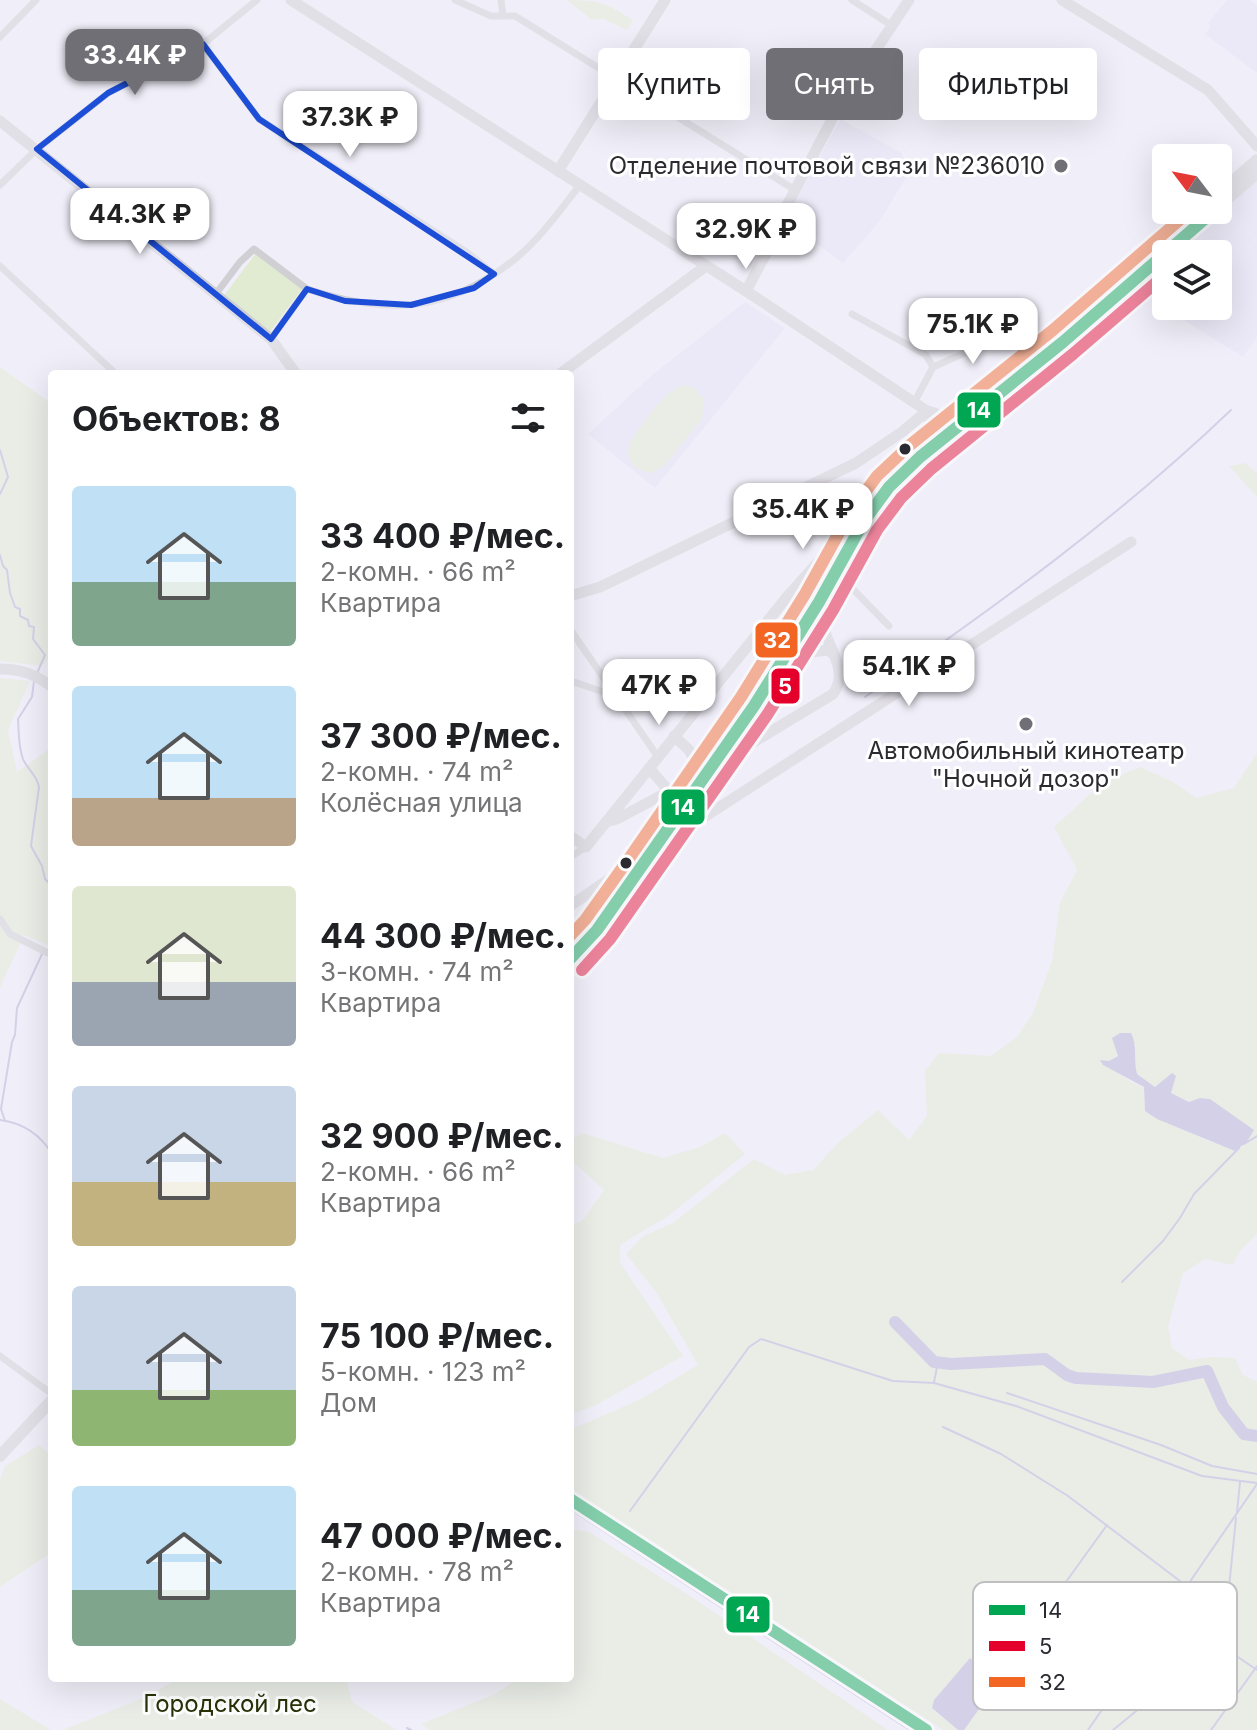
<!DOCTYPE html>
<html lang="ru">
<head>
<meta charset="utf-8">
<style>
	body { margin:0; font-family:Inter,sans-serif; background:#f2f2f2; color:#202124; height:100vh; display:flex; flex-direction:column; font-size:30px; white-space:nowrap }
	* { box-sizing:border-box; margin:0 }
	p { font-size:26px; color:#757577 }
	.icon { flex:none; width:44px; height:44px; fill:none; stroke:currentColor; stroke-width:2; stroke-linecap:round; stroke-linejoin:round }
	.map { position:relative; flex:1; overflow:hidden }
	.panel { position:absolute; left:48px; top:370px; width:526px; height:1312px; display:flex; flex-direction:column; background:#fff; border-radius:8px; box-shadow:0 8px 32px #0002 }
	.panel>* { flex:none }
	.banner { position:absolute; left:598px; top:48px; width:538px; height:72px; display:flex; gap:16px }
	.needle { width:52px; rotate:302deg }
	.controls { position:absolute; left:1152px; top:144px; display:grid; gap:16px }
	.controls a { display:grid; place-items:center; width:80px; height:80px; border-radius:8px; background:#fff; box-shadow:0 8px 32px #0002; font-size:40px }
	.price { position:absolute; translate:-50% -68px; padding:0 18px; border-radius:16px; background:#fff; color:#222; font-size:26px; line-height:52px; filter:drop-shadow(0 2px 4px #0008) }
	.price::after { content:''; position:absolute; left:50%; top:48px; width:24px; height:18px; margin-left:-12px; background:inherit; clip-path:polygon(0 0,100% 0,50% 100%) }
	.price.selected { background:#706f76; color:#fff }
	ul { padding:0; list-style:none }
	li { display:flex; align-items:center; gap:24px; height:200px; padding:0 24px }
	li span { display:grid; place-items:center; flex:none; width:224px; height:160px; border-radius:8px; color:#555 }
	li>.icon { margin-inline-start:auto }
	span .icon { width:96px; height:96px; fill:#fffc; stroke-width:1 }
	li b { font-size:34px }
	h2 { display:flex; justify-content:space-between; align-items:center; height:96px; padding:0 24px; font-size:34px }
	.tag { padding:0 28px; border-radius:8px; background:#fff; box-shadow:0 8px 32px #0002; font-size:28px; line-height:72px }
	.tag.selected { background:#706f76; color:#fff }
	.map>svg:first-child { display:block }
</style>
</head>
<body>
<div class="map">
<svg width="1257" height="1730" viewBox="0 0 1257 1730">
	<rect width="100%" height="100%" fill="#f0eef8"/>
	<g fill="#e5e3f5">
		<path d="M1227,0H1250L1257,5V73L1205,34L1211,26L1208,23Z"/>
		<path d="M840,119L902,153L903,159L913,166L879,222L843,263L785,221Z"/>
		<path d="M1257,177V337L1243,357L1166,309L1168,306H1218V254H1181L1176,248Z"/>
		<path d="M745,302L785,328L655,488L588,434L651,376Z"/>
	</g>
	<g fill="#e1ebd1" fill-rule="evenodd">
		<path d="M567,0C599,0 606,3 633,20L627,30L604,19L592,20Z"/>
		<path d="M256,253L302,289L269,333L223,297Z"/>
		<path d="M0,367L52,404V655L42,666L0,661Z"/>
		<path d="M687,385L695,389L704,400L702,419L665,465L651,473C633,470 625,459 630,442C642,425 666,386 687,385Z"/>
		<path d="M1245,463L1257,473V497L1229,466Z"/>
		<path d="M0,678L30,681L8,730L17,772L52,747V947L24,935L0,988Z"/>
		<path d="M1257,753V1234L1240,1251L1233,1265L1205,1259L1183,1273L1168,1327L1172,1348L1189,1360L1212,1357L1235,1358L1243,1375L1257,1382V1730H964L1026,1644L998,1650L975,1664L970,1659L934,1700L932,1708L958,1730H943L570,1489V1430L641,1399L698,1365L656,1292L626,1254L643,1236L673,1223L754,1159L785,1175L813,1170L838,1143L878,1110L909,1140L927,1116L925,1071L939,1053L991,1056L1017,1037L1033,1013L1052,961L1060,903L1077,870L1054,827L1102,783L1140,767L1173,782L1196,798L1234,788ZM1136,1043L1133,1059L1137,1074L1155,1087L1189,1102L1200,1098L1210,1099L1254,1131L1213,1143L1145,1111L1144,1087L1131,1082L1101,1060L1109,1061Z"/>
		<path d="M582,1133L663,1158L700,1147L725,1133L745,1154L668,1216L620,1245V1263L683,1356L596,1405L570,1415V1226L583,1220L604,1190L570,1159V1140Z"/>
		<path d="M39,1445L52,1456V1552L0,1587V1480L5,1466Z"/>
		<path d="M570,1529L589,1532L696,1600L888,1730H430L421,1724L493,1695L520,1678H570Z"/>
		<path d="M179,1678H346L352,1702L397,1730H63L148,1696Z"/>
		<path d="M0,1699L51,1730H0Z"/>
	</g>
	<g fill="#b0acd4">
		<path d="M1120,1033H1131C1138,1046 1133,1059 1137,1074L1155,1087L1172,1073L1176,1076L1171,1093L1189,1102L1200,1098L1210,1099L1254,1130L1247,1142L1235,1151L1157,1119L1145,1111L1144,1087L1103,1065L1100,1060L1109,1061L1118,1056L1112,1038Z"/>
		<path d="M1023,1638L1026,1644L964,1730H958L932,1708L934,1700L970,1658L976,1664L986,1656Z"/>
	</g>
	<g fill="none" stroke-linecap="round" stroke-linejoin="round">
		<g stroke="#b0acd4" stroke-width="2">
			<path d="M0,450L8,477L0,494"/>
			<path d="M0,555L3,566L7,570L10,593L15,607L20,609V616L28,620L29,626L34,627L33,639L45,655L38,671"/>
			<path d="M34,681L32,697L18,719C19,732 18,746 23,759C27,769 37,775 39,787L31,846L42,866L45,879L52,886"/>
			<path d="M865,697C995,607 1117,519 1231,410"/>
			<path d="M0,1120C23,1123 40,1134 52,1154"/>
			<path d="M5,1121L1,1109L12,1042L15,1035L17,1008L43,952"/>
			<path d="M1244,1144L1257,1136"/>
			<path d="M1122,1282L1163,1241L1180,1218L1194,1194L1239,1148"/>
			<path d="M934,1382L938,1362"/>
			<path d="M1007,1393L1161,1445L1212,1466L1257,1474"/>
			<path d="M943,1427L1001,1454L1068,1496L1226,1616"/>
			<path d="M570,1509L910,1730"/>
			<path d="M630,1511L749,1347L761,1339L893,1381L934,1383L1016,1406L1202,1476L1257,1483"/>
			<path d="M1237,1512L1240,1482"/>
			<path d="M1236,1518L1223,1647L1257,1670"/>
			<path d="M1024,1640L1107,1525"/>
			<path d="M407,1728L411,1730"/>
			<path d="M1088,1730L1257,1484"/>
			<path d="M1113,1730L1190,1667L1223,1647"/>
			<path d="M1211,1730L1257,1666"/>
		</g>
		<path stroke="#b0acd4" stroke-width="12" d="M895,1322L934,1362L951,1364L1045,1359L1067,1375L1076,1378L1153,1382L1207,1371L1223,1407L1244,1434L1257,1436"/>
		<g stroke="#d0cfd3" stroke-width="7">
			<path d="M455,0L491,16H515L795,190"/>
			<path d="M501,0L503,16"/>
			<path d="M852,0L891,25"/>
			<path d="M0,37L36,0"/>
			<path d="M203,44L259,119L468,253L494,274"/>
			<path d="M795,60L848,91"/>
			<path d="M0,185L37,149L108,93L203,44L257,0"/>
			<path d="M0,266L116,374"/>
			<path d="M215,295L240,262L254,249L307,289"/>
			<path d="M852,314L926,355L933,367L915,401"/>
			<path d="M271,339L307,289C387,315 447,314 515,259C540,239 560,210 580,185"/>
			<path d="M933,367L967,352L990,332"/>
			<path d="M834,575L846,582L889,626"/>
			<path d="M570,629L658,757"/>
			<path d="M570,687L574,682L612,695"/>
			<path d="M570,857L586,847"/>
			<path d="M0,919L10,934L52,955"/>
			<path d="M0,1356L52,1394"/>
		</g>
		<g stroke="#d0cfd3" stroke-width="11">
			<path d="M291,0L746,291L927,411L935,413L953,429"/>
			<path d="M1062,0L1208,90L1257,146"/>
			<path d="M0,121L271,339L296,374"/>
			<path d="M558,171L665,0"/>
			<path d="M746,291L776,235L782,215L840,104L909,0"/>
			<path d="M560,374L706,266"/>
			<path d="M927,411L928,418L942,438"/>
			<path d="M570,596L600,587L856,463L902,432L927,411"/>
			<path d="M0,669C21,669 35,674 52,687"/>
			<path d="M764,696L812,652L828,650L832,653"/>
			<path d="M674,736L689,750L696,762"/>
			<path d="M724,760L833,694C850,671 827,647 822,622C820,614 822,604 824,596"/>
			<path d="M649,768L669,791"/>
			<path d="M606,822L617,819L679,786"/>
			<path d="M570,836L586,847L787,597L855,521"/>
			<path d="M667,841L1131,542"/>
			<path d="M570,906L618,873"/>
			<path d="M570,1499L926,1730"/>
		</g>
		<g stroke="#d0cfd3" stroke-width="12">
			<path d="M1218,194L1257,160"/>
			<path d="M1218,207L1257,173"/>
			<path d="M1157,248L1200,210"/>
			<path d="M993,388L1041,349"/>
			<path d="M570,944L640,854L746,701L832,561"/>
			<path d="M570,959L597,930L641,869L754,706L819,602L864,521L889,487L920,457L1063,342L1215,210"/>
			<path d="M0,1456L52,1400"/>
		</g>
		<defs>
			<g id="bus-1">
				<path d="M570,959L597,930L754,706L819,602L864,521L889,487L920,457L1063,342L1215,210"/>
				<path d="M570,1499L926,1730"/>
			</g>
			<path id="bus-2" d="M582,970L610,939L767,715L833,610L877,530L901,498L931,469L1073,354L1166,274"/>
			<path id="bus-3" d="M570,936L585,920L628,860L741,697L805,594L850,513L877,476L910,445L1053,330L1191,210"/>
		</defs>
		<use href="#bus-1" stroke="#fff" stroke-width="18"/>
		<use href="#bus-2" stroke="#fff" stroke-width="18"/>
		<use href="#bus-3" stroke="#fff" stroke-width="18"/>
		<use href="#bus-1" stroke="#00a651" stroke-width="12"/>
		<use href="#bus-2" stroke="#e4002b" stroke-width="12"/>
		<use href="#bus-3" stroke="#f26522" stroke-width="12"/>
	</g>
	<path d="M0 0H1257V1730H0ZM203,44L259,119L494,274L474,288L411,305L345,301L307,289L271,339L37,149L108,93Z" fill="#f0eef8" fill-opacity=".55" fill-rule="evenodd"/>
	<path fill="none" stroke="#1d4ed8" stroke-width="6" stroke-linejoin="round" d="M203,44L259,119L494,274L474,288L411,305L345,301L307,289L271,339L37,149L108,93Z"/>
	<g fill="#706f76" stroke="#fff" stroke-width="3">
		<circle cx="1061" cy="166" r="8"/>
		<circle cx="1026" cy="724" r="8"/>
	</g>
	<g fill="#2b2a30" stroke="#fff" stroke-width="3">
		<circle cx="905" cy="449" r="7"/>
		<circle cx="626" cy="863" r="7"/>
	</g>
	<g text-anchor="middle" stroke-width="6" stroke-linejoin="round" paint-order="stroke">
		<g font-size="24" fill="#2b2a30" stroke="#fff" text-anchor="end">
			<text x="1045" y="174">Отделение почтовой связи №236010</text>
			<text x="1026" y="759" text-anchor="middle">Автомобильный кинотеатр<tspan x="1026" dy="28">"Ночной дозор"</tspan></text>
		</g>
		<g font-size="24" fill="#273207" stroke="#fff">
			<text x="230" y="1712">Городской лес</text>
		</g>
	</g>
	<rect x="973" y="1582" width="264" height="128" rx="12" fill="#fff" stroke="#bfbfc1" stroke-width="2"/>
	<rect x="989" y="1605" width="36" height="10" fill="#00a651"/>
	<rect x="989" y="1641" width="36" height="10" fill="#e4002b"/>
	<rect x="989" y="1677" width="36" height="10" fill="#f26522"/>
	<g font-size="22" fill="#2b2a30">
		<text x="1039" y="1618">14</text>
		<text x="1039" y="1654">5</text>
		<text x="1039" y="1690">32</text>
	</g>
	<g stroke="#fff" stroke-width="3">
		<rect x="956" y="391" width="46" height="38" rx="8" fill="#00a651"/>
		<rect x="754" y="621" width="45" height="38" rx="8" fill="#f26522"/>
		<rect x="770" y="667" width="31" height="38" rx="8" fill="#e4002b"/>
		<rect x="660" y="788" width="46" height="38" rx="8" fill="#00a651"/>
		<rect x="725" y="1595" width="46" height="39" rx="8" fill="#00a651"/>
	</g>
	<g font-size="22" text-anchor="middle" font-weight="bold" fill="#fff">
		<text x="979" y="418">14</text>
		<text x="777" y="648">32</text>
		<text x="785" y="694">5</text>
		<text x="683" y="815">14</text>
		<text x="748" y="1622">14</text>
	</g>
</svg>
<div class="controls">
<a><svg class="needle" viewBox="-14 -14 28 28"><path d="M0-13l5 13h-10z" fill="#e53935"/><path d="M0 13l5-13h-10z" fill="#757577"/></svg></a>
<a><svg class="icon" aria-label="layers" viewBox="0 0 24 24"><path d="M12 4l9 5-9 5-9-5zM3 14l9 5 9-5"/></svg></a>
</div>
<b class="price selected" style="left:135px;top:97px">33.4K ₽</b>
<b class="price" style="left:350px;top:159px">37.3K ₽</b>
<b class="price" style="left:140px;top:256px">44.3K ₽</b>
<b class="price" style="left:746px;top:271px">32.9K ₽</b>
<b class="price" style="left:973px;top:366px">75.1K ₽</b>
<b class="price" style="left:803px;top:551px">35.4K ₽</b>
<b class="price" style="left:909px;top:708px">54.1K ₽</b>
<b class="price" style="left:659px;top:727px">47K ₽</b>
<div class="banner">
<a class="tag">Купить</a>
<a class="tag selected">Снять</a>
<a class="tag">Фильтры</a>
</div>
<section class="panel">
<h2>Объектов: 8<svg class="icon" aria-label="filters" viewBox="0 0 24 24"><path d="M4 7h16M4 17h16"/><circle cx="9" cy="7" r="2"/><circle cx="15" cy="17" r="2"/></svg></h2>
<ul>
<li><span style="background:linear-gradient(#bfe0f5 60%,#7fa58c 0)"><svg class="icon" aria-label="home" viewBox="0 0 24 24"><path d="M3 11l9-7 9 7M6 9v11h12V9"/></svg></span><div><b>33 400 ₽/мес.</b><p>2-комн. · 66 m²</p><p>Квартира</p></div></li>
<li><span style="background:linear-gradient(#bfe0f5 70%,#b9a48a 0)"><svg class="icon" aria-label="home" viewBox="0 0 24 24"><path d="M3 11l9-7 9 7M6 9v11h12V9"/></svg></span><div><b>37 300 ₽/мес.</b><p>2-комн. · 74 m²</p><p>Колёсная улица</p></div></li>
<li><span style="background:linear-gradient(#dfe7d0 60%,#9aa5b1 0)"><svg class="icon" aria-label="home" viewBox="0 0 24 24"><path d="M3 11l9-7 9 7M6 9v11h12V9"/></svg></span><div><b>44 300 ₽/мес.</b><p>3-комн. · 74 m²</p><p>Квартира</p></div></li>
<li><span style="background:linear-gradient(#c9d6e8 60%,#c2b280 0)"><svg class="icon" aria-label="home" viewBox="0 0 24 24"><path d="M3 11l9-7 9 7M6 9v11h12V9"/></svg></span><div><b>32 900 ₽/мес.</b><p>2-комн. · 66 m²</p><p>Квартира</p></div></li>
<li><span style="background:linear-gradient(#c9d6e8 65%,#8fb573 0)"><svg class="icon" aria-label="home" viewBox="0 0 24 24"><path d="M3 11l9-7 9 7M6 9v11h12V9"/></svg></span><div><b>75 100 ₽/мес.</b><p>5-комн. · 123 m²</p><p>Дом</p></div></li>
<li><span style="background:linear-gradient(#bfe0f5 65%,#7fa58c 0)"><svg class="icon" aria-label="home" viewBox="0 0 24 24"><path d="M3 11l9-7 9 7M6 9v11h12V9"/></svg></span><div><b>47 000 ₽/мес.</b><p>2-комн. · 78 m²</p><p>Квартира</p></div></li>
</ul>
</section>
</div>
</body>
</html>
